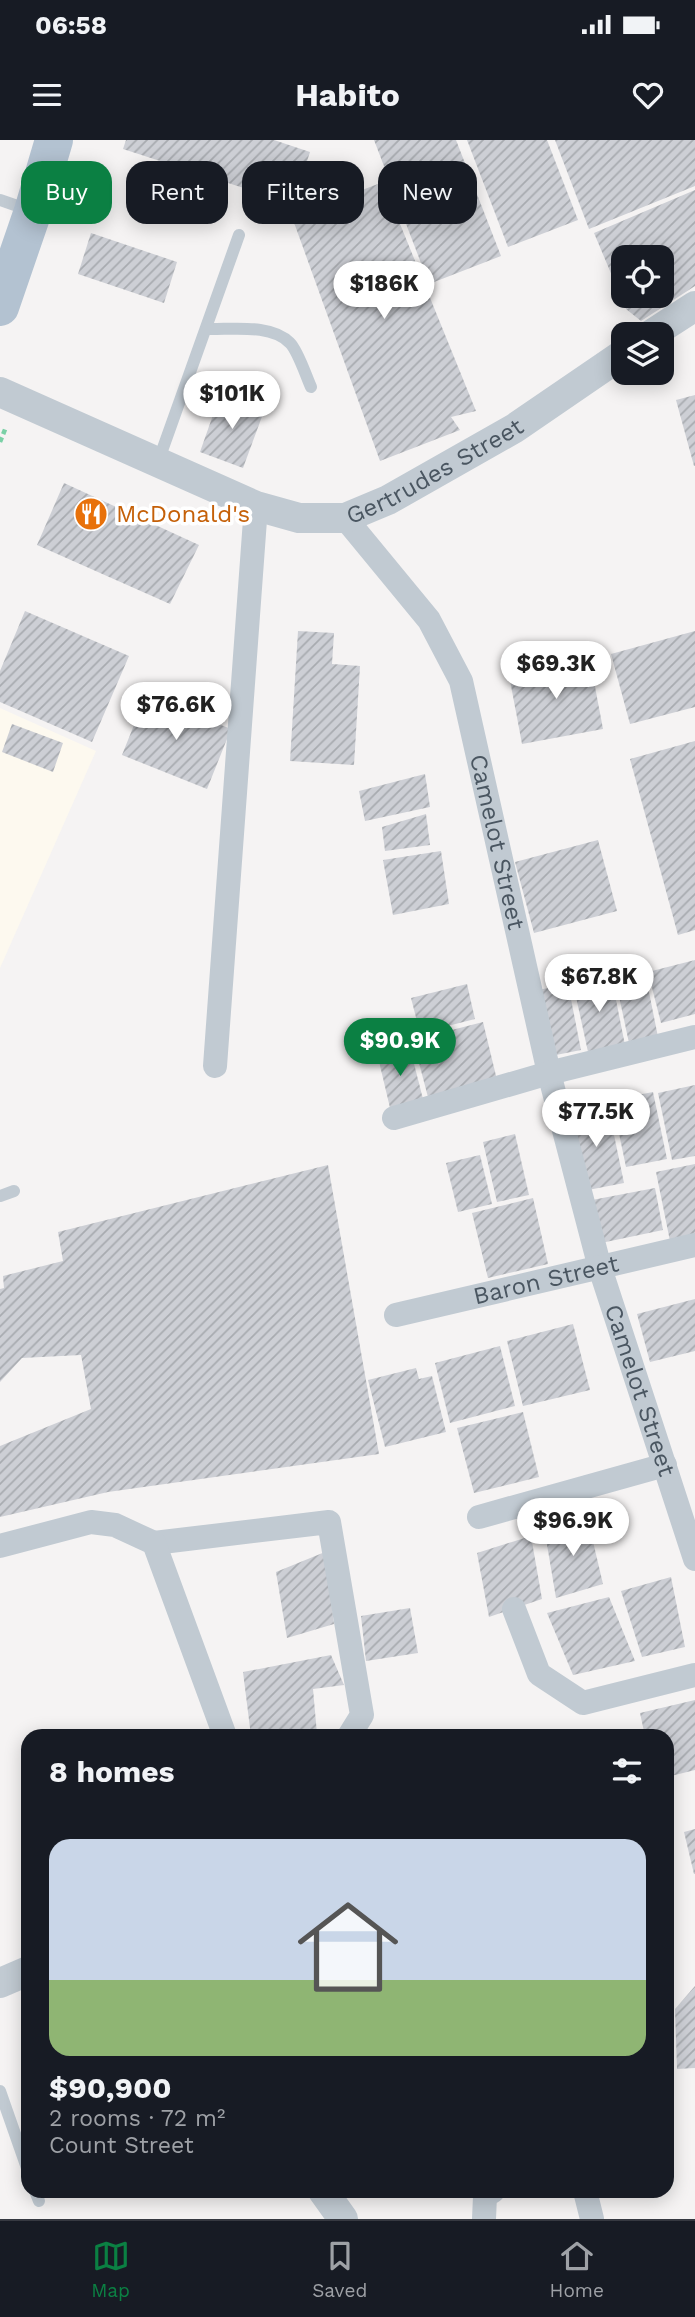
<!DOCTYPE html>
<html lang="en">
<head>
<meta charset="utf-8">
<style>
	body { margin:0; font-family:"Work Sans",sans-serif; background:#242831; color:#f1f3f6; height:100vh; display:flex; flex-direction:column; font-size:26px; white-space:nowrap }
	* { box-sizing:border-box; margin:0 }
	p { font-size:23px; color:#9ea1a6 }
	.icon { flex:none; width:38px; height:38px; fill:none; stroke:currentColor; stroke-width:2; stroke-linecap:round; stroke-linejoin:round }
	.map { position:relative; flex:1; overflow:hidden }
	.details { position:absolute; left:21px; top:1589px; width:653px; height:469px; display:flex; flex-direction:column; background:#171b24; border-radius:21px; box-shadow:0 4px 18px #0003 }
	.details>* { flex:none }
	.top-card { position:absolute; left:21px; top:21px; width:654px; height:63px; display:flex; gap:14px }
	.fabs { position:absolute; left:611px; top:105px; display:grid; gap:14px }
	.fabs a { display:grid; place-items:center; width:63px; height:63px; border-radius:14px; background:#171b24; box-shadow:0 4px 18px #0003; font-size:35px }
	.price { position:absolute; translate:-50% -60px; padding:0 16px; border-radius:24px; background:#fff; color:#222; font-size:23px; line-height:46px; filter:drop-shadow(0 2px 4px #0008) }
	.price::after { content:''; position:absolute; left:50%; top:42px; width:21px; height:16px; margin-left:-10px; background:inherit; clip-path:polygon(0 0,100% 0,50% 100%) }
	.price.active { background:#0b8043; color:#fff }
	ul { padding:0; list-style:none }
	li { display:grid; align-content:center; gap:14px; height:371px; padding:0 28px }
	li span { display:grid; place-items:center; height:217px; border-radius:21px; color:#555 }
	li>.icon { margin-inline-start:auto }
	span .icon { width:126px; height:126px; fill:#fffc; stroke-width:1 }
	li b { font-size:30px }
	h2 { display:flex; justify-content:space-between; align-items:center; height:84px; padding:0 28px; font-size:30px }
	.chip { padding:0 24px; border-radius:21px; background:#171b24; box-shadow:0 4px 18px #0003; font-size:24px; line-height:63px }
	.chip.active { background:#0b8043; color:#fff }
	.status { display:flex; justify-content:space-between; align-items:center; height:49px; padding:0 35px; background:#171b24; direction:ltr }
	.status svg { height:19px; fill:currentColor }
	header { display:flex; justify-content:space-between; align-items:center; height:91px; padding:0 28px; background:#171b24; font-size:32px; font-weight:700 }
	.tab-bar { display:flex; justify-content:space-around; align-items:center; height:98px; border-top:2px solid #363941; background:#171b24; font-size:19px; color:#9ea1a6 }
	.tab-bar a { display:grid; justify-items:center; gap:4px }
	.tab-bar .active { color:#0b8043 }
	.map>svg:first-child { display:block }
</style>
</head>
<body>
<div class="status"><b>06:58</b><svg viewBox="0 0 49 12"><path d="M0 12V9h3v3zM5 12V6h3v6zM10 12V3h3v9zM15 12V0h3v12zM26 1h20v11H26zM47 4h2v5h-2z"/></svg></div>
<header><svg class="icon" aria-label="menu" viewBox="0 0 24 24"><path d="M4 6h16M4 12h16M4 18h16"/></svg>Habito<svg class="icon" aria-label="heart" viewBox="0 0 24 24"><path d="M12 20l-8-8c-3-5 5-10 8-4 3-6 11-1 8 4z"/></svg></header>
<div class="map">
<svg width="695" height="2079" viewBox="0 0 695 2079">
	<defs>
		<pattern id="building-hatch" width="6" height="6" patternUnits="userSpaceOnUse" patternTransform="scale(1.75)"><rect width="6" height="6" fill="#cdcfd5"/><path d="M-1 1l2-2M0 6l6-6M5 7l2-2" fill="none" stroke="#a8abb0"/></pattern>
	</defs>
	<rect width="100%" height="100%" fill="#f5f3f3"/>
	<path fill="#fdf9ef" d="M0,568L96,611L0,828Z"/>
	<g fill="url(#building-hatch)" fill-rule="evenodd">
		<path d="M126,0H274L310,12L293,64L123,9Z"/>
		<path d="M374,0H456L501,116L429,144Z"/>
		<path d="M467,0H547L578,80L508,107Z"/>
		<path d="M555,0H695V46L589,89Z"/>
		<path d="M383,42L476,271L451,277L460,290L380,321L292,77Z"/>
		<path d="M695,50V146L641,181L626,169L594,93ZM623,117H662V156H623Z"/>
		<path d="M91,93L177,122L164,163L78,134Z"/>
		<path d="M220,255L264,271L243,328L200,312Z"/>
		<path d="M695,255V326H694L676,260Z"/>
		<path d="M64,343L199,405L170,464L37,405Z"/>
		<path d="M25,471L129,516L92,602L0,562V531Z"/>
		<path d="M298,491L334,493L332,524L360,526L354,625L290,621Z"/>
		<path d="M695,491V567L630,584L611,514Z"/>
		<path d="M589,515L603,589L522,604L509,535Z"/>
		<path d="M146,555L231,589L207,649L122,615Z"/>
		<path d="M12,584L63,603L53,632L2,612Z"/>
		<path d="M695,601V790L678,795L630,619Z"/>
		<path d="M425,634L430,667L365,681L359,651Z"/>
		<path d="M426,674L430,705L385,711L382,687Z"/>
		<path d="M598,700L617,771L534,793L515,722Z"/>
		<path d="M441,711L449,764L393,775L383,720Z"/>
		<path d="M695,820V874L661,883L648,832Z"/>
		<path d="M644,827L658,897L629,903L614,833Z"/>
		<path d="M611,835L625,905L588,912L573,843Z"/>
		<path d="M467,844L475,879L420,893L411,858Z"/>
		<path d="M568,844L581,910L551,916L538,850Z"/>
		<path d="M483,882L498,944L429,961L413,900Z"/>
		<path d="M409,904L424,963L391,972L377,913Z"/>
		<path d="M695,945V1016L672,1020L658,953Z"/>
		<path d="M653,952L667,1019L626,1027L612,960Z"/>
		<path d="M608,966L624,1043L583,1051L568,974Z"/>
		<path d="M515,994L529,1055L497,1062L483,1002Z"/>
		<path d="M480,1015L492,1064L458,1072L446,1023Z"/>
		<path d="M695,1024V1101L671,1106L656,1032Z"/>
		<path d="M328,1025L379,1314L108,1352L0,1377V1306L91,1269L81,1215L22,1218L0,1242V1149L4,1148L3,1136L63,1121L58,1092Z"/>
		<path d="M655,1048L663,1090L601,1103L592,1060Z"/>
		<path d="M533,1058L548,1124L488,1138L472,1073Z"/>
		<path d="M695,1159V1211L650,1222L637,1174Z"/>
		<path d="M573,1184L590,1250L523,1266L507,1201Z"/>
		<path d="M500,1206L515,1266L450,1283L435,1223Z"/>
		<path d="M416,1228L419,1239L432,1236L446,1292L385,1307L368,1240Z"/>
		<path d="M523,1272L539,1337L474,1353L457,1288Z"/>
		<path d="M587,1376L603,1444L556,1458L545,1393Z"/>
		<path d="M531,1396L542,1459L489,1477L477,1413Z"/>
		<path d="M325,1412L334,1484L287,1498L276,1432Z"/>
		<path d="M671,1437L685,1507L642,1517L621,1451Z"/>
		<path d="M609,1457L635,1521L573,1535L547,1473Z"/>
		<path d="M410,1468L418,1513L366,1521L361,1476Z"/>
		<path d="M331,1515L344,1545L313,1549L317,1594L251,1596L243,1532Z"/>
		<path d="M695,1560V1630L667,1637V1596H645L640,1573Z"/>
		<path d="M695,1689V1734H694L684,1692Z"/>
		<path d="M695,1846V1928L677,1929L675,1869Z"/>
	</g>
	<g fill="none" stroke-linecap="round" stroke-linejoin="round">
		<path stroke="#7ad0a6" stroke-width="4.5" stroke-dasharray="5 3.5" stroke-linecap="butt" d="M0,302L6,287"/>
		<g stroke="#c1cad2" stroke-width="12">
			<path d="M0,60L29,70"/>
			<path d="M206,189C230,190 271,183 290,203C298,211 306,236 311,247"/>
			<path d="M158,322L239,95"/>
			<path d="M0,1056L14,1051"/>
			<path d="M0,1951L28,2031"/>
			<path d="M35,2051L39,2061"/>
		</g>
		<g stroke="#c1cad2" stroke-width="24">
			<path id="s1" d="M345,378L429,480L461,541L549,933L600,1128L695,1419"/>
			<path d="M215,926L256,366"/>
			<path d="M394,978L549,933L695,897"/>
			<path id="s2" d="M396,1175L695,1105"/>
			<path d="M479,1377L665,1325"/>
			<path d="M154,1403L329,1382L362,1575L349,1596"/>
			<path d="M0,1406L91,1382L115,1385L154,1403L225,1596"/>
			<path d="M514,1469L539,1534L583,1563L695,1535"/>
			<path d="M585,2051L592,2079"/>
			<path d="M484,2079L485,2056L493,2051"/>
		</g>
		<g stroke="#c1cad2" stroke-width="30">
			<path d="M652,194L695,166"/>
			<path id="s3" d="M0,252L256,366L299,378H345L388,360L515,288L623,214"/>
			<path d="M0,1843L28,1831"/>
			<path d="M323,2051L343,2079"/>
		</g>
		<path stroke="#b3c2d1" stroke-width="38" d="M0,167L33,71L54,0"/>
	</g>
	<defs>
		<symbol id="restaurant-disc" viewBox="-11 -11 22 22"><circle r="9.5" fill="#e8710a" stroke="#fff"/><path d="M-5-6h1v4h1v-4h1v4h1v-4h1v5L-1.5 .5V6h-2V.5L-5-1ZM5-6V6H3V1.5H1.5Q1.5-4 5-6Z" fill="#fff"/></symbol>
	</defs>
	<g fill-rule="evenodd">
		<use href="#restaurant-disc" x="72" y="355" width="38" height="38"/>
	</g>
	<g text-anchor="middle" stroke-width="7" stroke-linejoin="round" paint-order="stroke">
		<g font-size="24" fill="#4a5661" stroke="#fff">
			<text dy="8" stroke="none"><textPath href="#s3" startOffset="472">Gertrudes Street</textPath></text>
			<text dy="8" stroke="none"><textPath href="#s1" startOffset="366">Camelot Street</textPath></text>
			<text dy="8" stroke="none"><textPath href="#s2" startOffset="154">Baron Street</textPath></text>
			<text dy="8" stroke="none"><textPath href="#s1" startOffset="933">Camelot Street</textPath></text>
		</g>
		<g font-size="24" fill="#c56008" stroke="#fff" text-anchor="start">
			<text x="116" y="382">McDonald's</text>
		</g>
	</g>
</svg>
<div class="fabs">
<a><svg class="icon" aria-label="locate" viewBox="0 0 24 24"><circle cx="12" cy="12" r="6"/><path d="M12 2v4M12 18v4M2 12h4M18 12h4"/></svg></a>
<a><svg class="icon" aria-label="layers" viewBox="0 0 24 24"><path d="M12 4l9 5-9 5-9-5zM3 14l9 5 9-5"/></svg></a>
</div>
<b class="price" style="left:384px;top:181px">$186K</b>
<b class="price" style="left:232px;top:291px">$101K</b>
<b class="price" style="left:556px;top:561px">$69.3K</b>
<b class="price" style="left:176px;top:602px">$76.6K</b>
<b class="price" style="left:599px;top:874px">$67.8K</b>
<b class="price active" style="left:400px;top:938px">$90.9K</b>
<b class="price" style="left:596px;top:1009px">$77.5K</b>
<b class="price" style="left:573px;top:1418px">$96.9K</b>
<div class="top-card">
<a class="chip active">Buy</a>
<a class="chip">Rent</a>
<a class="chip">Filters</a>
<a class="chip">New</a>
</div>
<section class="details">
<h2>8 homes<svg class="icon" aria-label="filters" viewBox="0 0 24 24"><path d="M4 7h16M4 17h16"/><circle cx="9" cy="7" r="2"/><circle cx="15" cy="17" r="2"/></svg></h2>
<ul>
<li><span style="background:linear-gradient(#c9d6e8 65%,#8fb573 0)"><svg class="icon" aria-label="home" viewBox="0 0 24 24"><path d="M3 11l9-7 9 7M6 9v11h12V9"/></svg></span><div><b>$90,900</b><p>2 rooms · 72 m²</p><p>Count Street</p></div></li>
</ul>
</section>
</div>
<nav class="tab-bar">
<a class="active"><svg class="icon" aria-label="map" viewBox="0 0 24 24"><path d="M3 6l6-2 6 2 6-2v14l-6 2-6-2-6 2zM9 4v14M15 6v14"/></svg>Map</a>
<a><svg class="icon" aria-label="saved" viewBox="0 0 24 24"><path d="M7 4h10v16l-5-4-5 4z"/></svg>Saved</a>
<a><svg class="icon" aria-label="home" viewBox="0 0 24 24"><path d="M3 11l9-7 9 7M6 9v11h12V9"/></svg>Home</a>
</nav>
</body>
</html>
